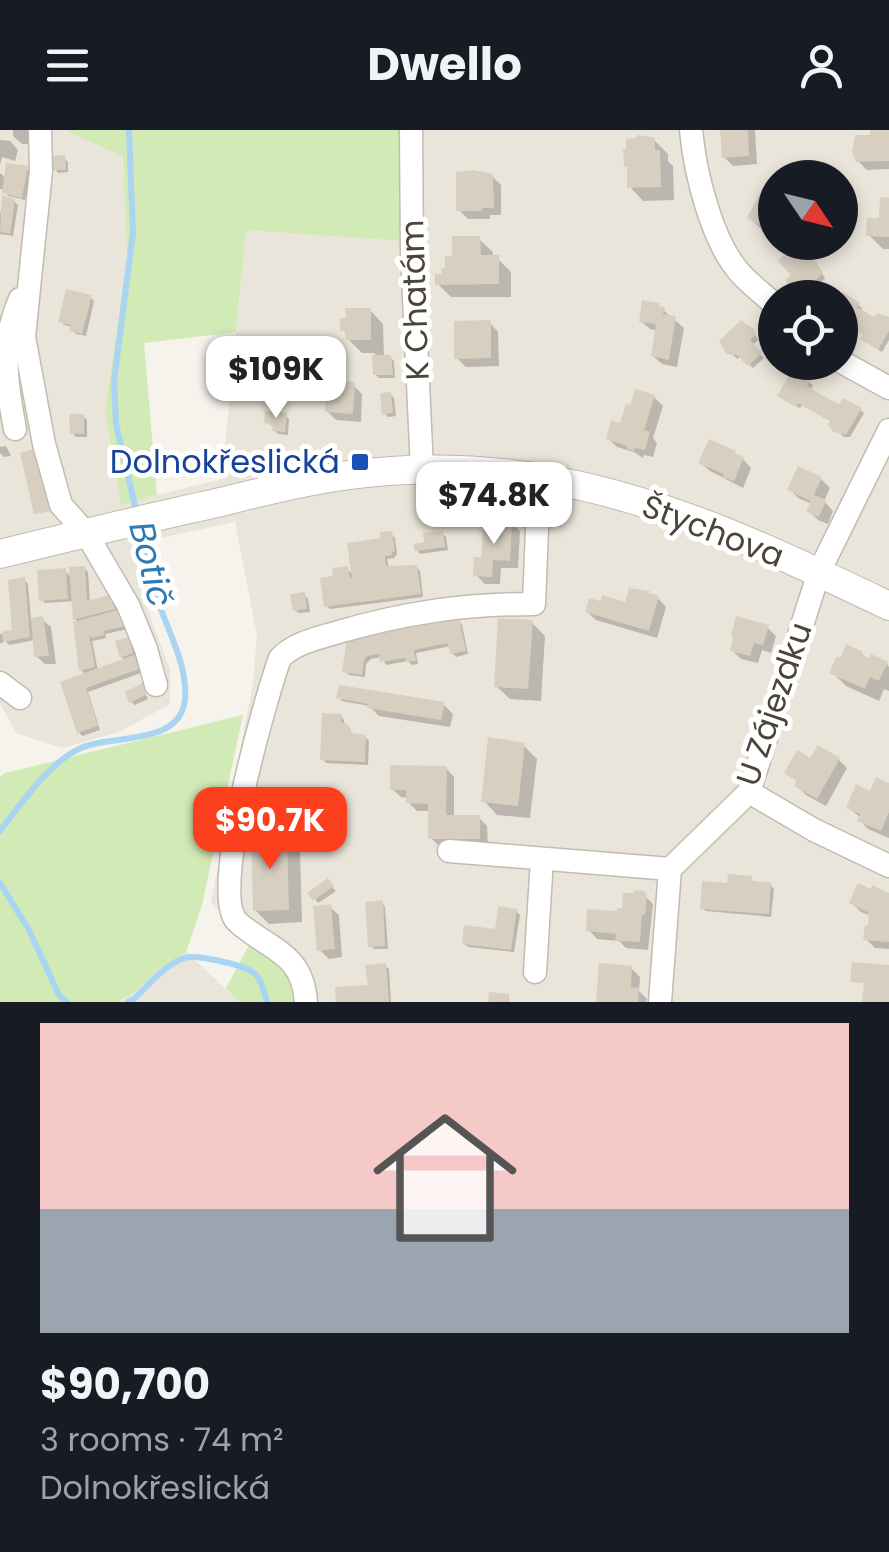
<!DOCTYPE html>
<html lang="en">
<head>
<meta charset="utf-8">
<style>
	body { margin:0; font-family:Poppins,sans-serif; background:#20242c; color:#f1f3f6; height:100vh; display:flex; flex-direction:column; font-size:38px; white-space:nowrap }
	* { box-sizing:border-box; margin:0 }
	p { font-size:32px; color:#9ea1a6 }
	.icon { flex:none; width:55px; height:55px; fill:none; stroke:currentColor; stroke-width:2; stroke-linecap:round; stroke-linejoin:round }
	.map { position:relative; height:872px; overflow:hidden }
	.details { display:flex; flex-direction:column; background:#171b24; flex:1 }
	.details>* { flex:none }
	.needle { width:65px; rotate:125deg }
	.fabs { position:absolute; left:758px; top:30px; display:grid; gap:20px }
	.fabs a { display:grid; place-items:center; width:100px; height:100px; border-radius:50%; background:#171b24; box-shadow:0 5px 15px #0003; font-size:50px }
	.price { position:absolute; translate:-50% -85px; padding:0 22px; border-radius:20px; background:#fff; color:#222; font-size:32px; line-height:65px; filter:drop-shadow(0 2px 5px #0008) }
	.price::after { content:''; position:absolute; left:50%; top:60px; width:30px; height:22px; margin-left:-15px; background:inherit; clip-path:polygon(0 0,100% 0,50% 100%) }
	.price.active { background:#fc3f1d; color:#fff }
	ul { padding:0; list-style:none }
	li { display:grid; align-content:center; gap:20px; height:530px; padding:0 40px }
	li+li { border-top:2px solid #363941 }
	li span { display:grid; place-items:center; height:310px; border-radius:0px; color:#555 }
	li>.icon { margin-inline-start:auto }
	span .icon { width:180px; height:180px; fill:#fffc; stroke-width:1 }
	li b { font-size:42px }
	header { display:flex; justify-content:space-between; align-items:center; height:130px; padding:0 40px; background:#171b24; font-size:45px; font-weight:700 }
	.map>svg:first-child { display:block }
</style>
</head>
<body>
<header><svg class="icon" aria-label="menu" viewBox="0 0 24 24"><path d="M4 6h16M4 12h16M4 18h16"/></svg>Dwello<svg class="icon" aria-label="person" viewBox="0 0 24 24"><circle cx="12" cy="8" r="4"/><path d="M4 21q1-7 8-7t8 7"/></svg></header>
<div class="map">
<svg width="889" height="872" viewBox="0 0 889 872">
	<rect width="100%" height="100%" fill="#f6f3ec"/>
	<g fill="#eae5da" fill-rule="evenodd">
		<path d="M0,0H69L70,3L123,25L127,128L105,281L121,374L222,349L246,99L400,111L399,0H889V872H295L251,812L211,773L253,553L257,506L235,392L132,414L148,481L170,539V574L119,602L62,618L16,603L0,573ZM775,48H840V112H775ZM775,168H840V232H775Z"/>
		<path d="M186,822L240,872H117L131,865L155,843Z"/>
	</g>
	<g fill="#d2eab5">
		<path d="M69,0H399L401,111L246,100L236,202L144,213L157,365L121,375L105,281L127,128L123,26L70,3Z"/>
		<path d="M243,585L202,775L186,822L155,843L131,865L117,872H0V647L5,643Z"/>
		<path d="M251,812C269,827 294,846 295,872H240L226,858Z"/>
	</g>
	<g fill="#0003">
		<path d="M13,0H35V14H22L13,6Z"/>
		<path d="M722,0H755L757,34L733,36L724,27Z"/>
		<path d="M873,0H889V39L867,40L858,31L873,7Z"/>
		<path d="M0,10L10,11L18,20L15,31L2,27L0,35Z"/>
		<path d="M654,10L668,24V31L673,36L674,70L643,71L630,57Z"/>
		<path d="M64,28L68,32V42L58,43L55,39Z"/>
		<path d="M27,39L30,42L25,70L9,66L18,75L13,106L0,104V86L3,68L13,71L5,62V60L0,59V43L7,49Z"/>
		<path d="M492,46L501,55V85H490V89H468L459,80Z"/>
		<path d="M775,61V105L759,97L750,88Z"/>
		<path d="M889,70V119H883L869,105L882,91Z"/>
		<path d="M479,109L493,122V128H497L511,142V167H451L438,154L454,128Z"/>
		<path d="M805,134L819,138L825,148L806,167L795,159V145Z"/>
		<path d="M90,167L94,171L86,206L76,204L72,200L73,197L64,195L61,191Z"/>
		<path d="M840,171L858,175L862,178L860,182L875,191L889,192V210L882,222L867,212L866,205L851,196L848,200L840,195Z"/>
		<path d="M662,179L684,198L677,237L662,234L653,226L657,201L650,199L641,191Z"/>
		<path d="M370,180L383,194L384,228L390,227L394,231L395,248H379L375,244V223H362L348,209V205L343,200Z"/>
		<path d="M490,193L498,202L499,236L466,237L457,228Z"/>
		<path d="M753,201L758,210L752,216L764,228L753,238L741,226L738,229L728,222Z"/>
		<path d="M809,252L813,255L810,261L840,278L860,280L864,283L850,307H844L831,294L832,292L802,275L800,278L784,270Z"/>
		<path d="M353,255L362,264L361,292L336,290L327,281Z"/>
		<path d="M390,264L394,268L396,286L388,287L384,283Z"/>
		<path d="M654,267L663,276L653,308L657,313L653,327L644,325L643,328L634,322L617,317L608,308Z"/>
		<path d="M83,286L87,290V307H76L72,303Z"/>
		<path d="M286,286L289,289L288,305L278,304L274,300L275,297L266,292Z"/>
		<path d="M6,316L11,326L4,327L0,323V317Z"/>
		<path d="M743,329L751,338L743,358L710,341L701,333Z"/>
		<path d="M821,349L830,358L824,371L833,381L828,394L818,390L809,381L812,374L798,368L790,359Z"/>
		<path d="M511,392L520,401L518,438H501L500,454H485L476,445L498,399Z"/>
		<path d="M442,403L446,407L448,420L420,424L417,420Z"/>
		<path d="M391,404L395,408L397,424L394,428L387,429L389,438L416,437L420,441L423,467L330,479L326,476L336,448L347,439L355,446Z"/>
		<path d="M84,438L88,442L90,473L110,467L128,499L105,504L106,508L92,511L98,541L124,531L118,513L128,510L132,514L141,543L88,562L100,600L82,606L79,602L86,545L81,540L79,493L75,489L74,471L45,473L42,470L65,441L72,448Z"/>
		<path d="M24,450L28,454L31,490L42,489L51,497L56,534H45L36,526L35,510L9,515L3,508V513H0V503L6,508L15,502Z"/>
		<path d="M304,465L308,469L310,482L299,483L295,480Z"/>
		<path d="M658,468L666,477L657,508L596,490L587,482Z"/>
		<path d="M459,491L462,495L468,524L456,527L452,523L451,516L416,523L418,534L412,535L408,531L386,535L382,527L371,529L366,534L365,547L349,545L345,541L349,511Z"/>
		<path d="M531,492L545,506L541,571L510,569L496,556Z"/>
		<path d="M767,497L776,506L771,523L762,520L758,533L741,529L732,520Z"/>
		<path d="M862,524L870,532L887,534L889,537V561L884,559L879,571L846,556L832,542Z"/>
		<path d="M142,556L148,569L135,575L131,572Z"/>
		<path d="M339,567L444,575L453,584L450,597L379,586L369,576L342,571Z"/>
		<path d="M341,586L344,590V594L354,605L365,607L369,611L368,635L326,633L323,629Z"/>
		<path d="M524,616L537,629L530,688L497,685L484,671Z"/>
		<path d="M839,630L847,638L826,676L806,665L797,656L799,653L787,643L811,631Z"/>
		<path d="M446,638L454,647V688H479L487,696L488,717L439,716L431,708V681H417L408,672V668L401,667L392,659Z"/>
		<path d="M889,655V708L868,699L860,690L861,688L849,678Z"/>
		<path d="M286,707L300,721L302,792L269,794L255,780Z"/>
		<path d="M751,749L756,754L770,755L774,759L771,787L706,781L702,778L730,756Z"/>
		<path d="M328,752L336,761L318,773L315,769Z"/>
		<path d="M644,765L653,774L648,820L626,818L619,811L597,809L589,800L620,784Z"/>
		<path d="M889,765V819L875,818L866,809L871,798L872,786L861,782L852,773Z"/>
		<path d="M382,773L385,777L388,819H374L371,816Z"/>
		<path d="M330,777L339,785L342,827L329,829L320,820Z"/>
		<path d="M516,781L520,785L514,822L468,817L464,814L497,802Z"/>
		<path d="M385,836L389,839L391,872H339L370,858Z"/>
		<path d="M631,838L640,847L639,861L647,869L646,872H598Z"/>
	</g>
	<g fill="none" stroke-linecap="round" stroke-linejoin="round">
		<g stroke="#a9d4f2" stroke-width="6">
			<path d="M129,0L133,103L114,251L116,294L137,385"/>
			<path d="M0,701C21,674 49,632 81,618C110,604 181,617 185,569C188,534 166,498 156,465C150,443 145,420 140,397"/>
			<path d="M0,753L29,800L59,865L67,872"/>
			<path d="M128,872L134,869C148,855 165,835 184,828C196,824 244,835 254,843C262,850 264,862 267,872"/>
		</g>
	</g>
	<g fill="#d8cfc1">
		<path d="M720,0H748L749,26L722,28Z"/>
		<path d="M870,0H889V31L856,32L852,22L855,5H870Z"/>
		<path d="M638,5L655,8V20H660L661,57L627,58V37H624L623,19H626V9L635,8Z"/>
		<path d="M65,25L66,40H52L51,26Z"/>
		<path d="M6,33L28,36L22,68L2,63Z"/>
		<path d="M473,40L493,44L494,78H482V81H456V42Z"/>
		<path d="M765,53L775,58V94L771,101L747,88Z"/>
		<path d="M2,65L15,69L10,104L0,102Z"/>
		<path d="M880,67L889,68V107L866,106L867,88H879Z"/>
		<path d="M452,106H480L481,125H499V154L435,155V144H441L442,138H445V126H452Z"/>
		<path d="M792,118L805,131L808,128L816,131L823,143L801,165L788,156L786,150L791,145L778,131Z"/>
		<path d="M66,159L92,165L82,204L69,201L71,195L58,192Z"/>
		<path d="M843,162L860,173L857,177L874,187L877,183L889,187V201L878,220L860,209L863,205L847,194L844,199L840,196V166Z"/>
		<path d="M642,170L659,173V176L665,177L663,184L676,186L669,230L651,226L656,194L639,192Z"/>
		<path d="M345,178H371V210H346L345,201H340V188H346Z"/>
		<path d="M491,190V228L454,229V191Z"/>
		<path d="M741,190L754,199L756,205L750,210L762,223L748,236L736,224L734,226L726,223L719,211Z"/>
		<path d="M372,225H391L393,245H373Z"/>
		<path d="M792,240L811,250L807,256L820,264L839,274L843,268L862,278L846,305L833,302L828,295L830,291L798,273L796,277L777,266Z"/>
		<path d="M327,250L355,252L353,284L325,282Z"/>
		<path d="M635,259L655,265L644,300L650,302L645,320L635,318L634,321L626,318L627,316L606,309L611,290L620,293L626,274L630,275Z"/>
		<path d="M391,262L393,283L382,285L380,263Z"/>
		<path d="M265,281L287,283L285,302L272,301L273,295L264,293Z"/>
		<path d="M69,284H84V304H70Z"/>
		<path d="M709,309L736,321L735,323L744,327L734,351L723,347L724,344L698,333Z"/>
		<path d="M38,318L52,381L34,384L20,323Z"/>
		<path d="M798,336L822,347L814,365L826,370L819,387L806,382L811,371L787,360Z"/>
		<path d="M502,387L512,390L510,431L493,430L492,447L473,446L474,427H481L483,395L496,396V390Z"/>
		<path d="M392,401L395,421L392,422V425L385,426L386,436L417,435L421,464L324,477L320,448L333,446L332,438L348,436L350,448H352L347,413L381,408L380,402Z"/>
		<path d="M443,401L445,417L414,421V414L424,412L423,403Z"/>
		<path d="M85,436L87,471L110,465L115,479L73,490L69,437Z"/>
		<path d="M66,438L68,469L39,471L37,440Z"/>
		<path d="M25,447L30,507L3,512L2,501L12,500L8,450Z"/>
		<path d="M629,458L650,461L649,463L659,466L649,501L585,482L589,468L600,471L602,465L625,472Z"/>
		<path d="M305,462L307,479L293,481L290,464Z"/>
		<path d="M121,479L126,496L103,501L104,505L92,508L89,504L95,537L79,541L73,492Z"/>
		<path d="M43,486L49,526L34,527L31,488Z"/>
		<path d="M736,486L769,495L763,515L754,513L750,526L730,521L733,507L731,506Z"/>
		<path d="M459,488L466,521L450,524L448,513L414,520L416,531L406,532L405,528L380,532L379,524L367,526L364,530L362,545L342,542L347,508Z"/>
		<path d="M498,488L533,490L528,559L494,557Z"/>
		<path d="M129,507L133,523L120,528L115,511Z"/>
		<path d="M846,514L863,522L862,525L869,528L871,524L888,532L879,551L870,547L865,559L829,543L837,526L840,528Z"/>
		<path d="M134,525L139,539L86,558L98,596L77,603L60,552Z"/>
		<path d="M143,553L146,565L129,573L125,562Z"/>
		<path d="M339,555L445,572L441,590L367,578L368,574L336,568Z"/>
		<path d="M322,583L342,584L341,593H346L351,599V603L366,605L365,632L320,630Z"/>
		<path d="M488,607L525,613L518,676L481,672Z"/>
		<path d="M818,615L840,628L817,669L794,656L797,651L784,643L797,620L810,628Z"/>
		<path d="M390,635L447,636L446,685H480V709H428V674L406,673V660H390Z"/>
		<path d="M876,647L889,653V682L881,701L857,691L860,684L846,678L856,654L870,661Z"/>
		<path d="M287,704L289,780L253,781L251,705Z"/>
		<path d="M728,744L752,746V751L771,752L769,784L700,779L702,751L727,753Z"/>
		<path d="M328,748L334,756L313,771L307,763Z"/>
		<path d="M858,753L871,759L872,755L889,763V812L863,810L865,795L868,796L869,783L849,773Z"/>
		<path d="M634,760L644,761L647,764L645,785H642L640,812L615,811L616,804L586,801L587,779L617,781V778H622L623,763H634Z"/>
		<path d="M383,770L385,816L368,817L365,772Z"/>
		<path d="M331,774L335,819L317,821L313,776Z"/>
		<path d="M498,776L517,779L511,820L462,814L464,795L495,799Z"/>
		<path d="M852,832L889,835V872H862L864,853L850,852Z"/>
		<path d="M386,833L389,872H336L335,857L368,855L365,835Z"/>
		<path d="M599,833L632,836L631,857L639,858L638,872H596Z"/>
		<path d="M489,862L509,864V872H488Z"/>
	</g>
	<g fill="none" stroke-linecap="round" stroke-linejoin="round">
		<defs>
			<g id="minor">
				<path d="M40,0L41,41L24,207L44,314L61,375L86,403L128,475L146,519L156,555"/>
				<path d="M411,0L412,124L422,340"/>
				<path d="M691,0C695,42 711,110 740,143C750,154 763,164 775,175"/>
				<path d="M840,231L889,258"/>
				<path d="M15,299C6,252 0,214 20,169"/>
				<path d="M0,553L20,568"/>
				<path d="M749,662L814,700L889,736"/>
				<path d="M449,721L670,739"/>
				<path d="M535,842L542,729"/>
				<path d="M306,872C303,832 283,824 253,804C247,799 239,795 235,789C212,755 265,570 280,528C295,513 315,509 335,503C403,483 463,474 534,474L539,348"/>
				<path d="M660,872L670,739L749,662L819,442L889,300"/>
			</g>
			<path id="tertiary" d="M0,424C69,407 138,390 208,375C254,364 302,351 349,345C411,337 478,338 540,348C663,368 777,422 889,476"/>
		</defs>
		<use href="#minor" stroke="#c2bbae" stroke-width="25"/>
		<use href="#tertiary" stroke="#c2bbae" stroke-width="30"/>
		<use href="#minor" stroke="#fff" stroke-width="22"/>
		<use href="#tertiary" stroke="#fff" stroke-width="28"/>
	</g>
	<rect fill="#1a4fb4" stroke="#fff" stroke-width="4" x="350" y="322" width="20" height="20" rx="5"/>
	<g text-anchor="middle" stroke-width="10" stroke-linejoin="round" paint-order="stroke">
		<g font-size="32" fill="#4b4439" stroke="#fff">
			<text transform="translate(415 170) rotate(-92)" y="11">K Chatám</text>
			<text transform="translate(713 401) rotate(21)" y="11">Štychova</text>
			<text transform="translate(774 574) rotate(-71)" y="11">U Zájezdku</text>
		</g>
		<g font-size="32" fill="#164399" stroke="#fff" text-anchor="end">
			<text x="340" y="343">Dolnokřeslická</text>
		</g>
		<g font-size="35" font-style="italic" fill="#2e7ab2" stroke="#fff">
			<text transform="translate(151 434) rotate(76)" y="12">Botič</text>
		</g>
	</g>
</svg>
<div class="fabs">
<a><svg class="needle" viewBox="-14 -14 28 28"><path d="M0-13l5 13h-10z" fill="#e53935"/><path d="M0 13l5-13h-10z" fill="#9ea1a6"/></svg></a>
<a><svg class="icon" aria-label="locate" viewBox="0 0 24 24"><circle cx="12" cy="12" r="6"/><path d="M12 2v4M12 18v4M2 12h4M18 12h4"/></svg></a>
</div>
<b class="price" style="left:276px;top:291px">$109K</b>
<b class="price" style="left:494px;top:417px">$74.8K</b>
<b class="price active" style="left:270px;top:742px">$90.7K</b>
</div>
<section class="details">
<ul>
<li><span style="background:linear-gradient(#f6c9c9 60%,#9aa5b1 0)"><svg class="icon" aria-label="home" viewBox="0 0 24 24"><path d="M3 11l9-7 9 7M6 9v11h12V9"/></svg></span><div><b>$90,700</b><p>3 rooms · 74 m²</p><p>Dolnokřeslická</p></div></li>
</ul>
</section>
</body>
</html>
